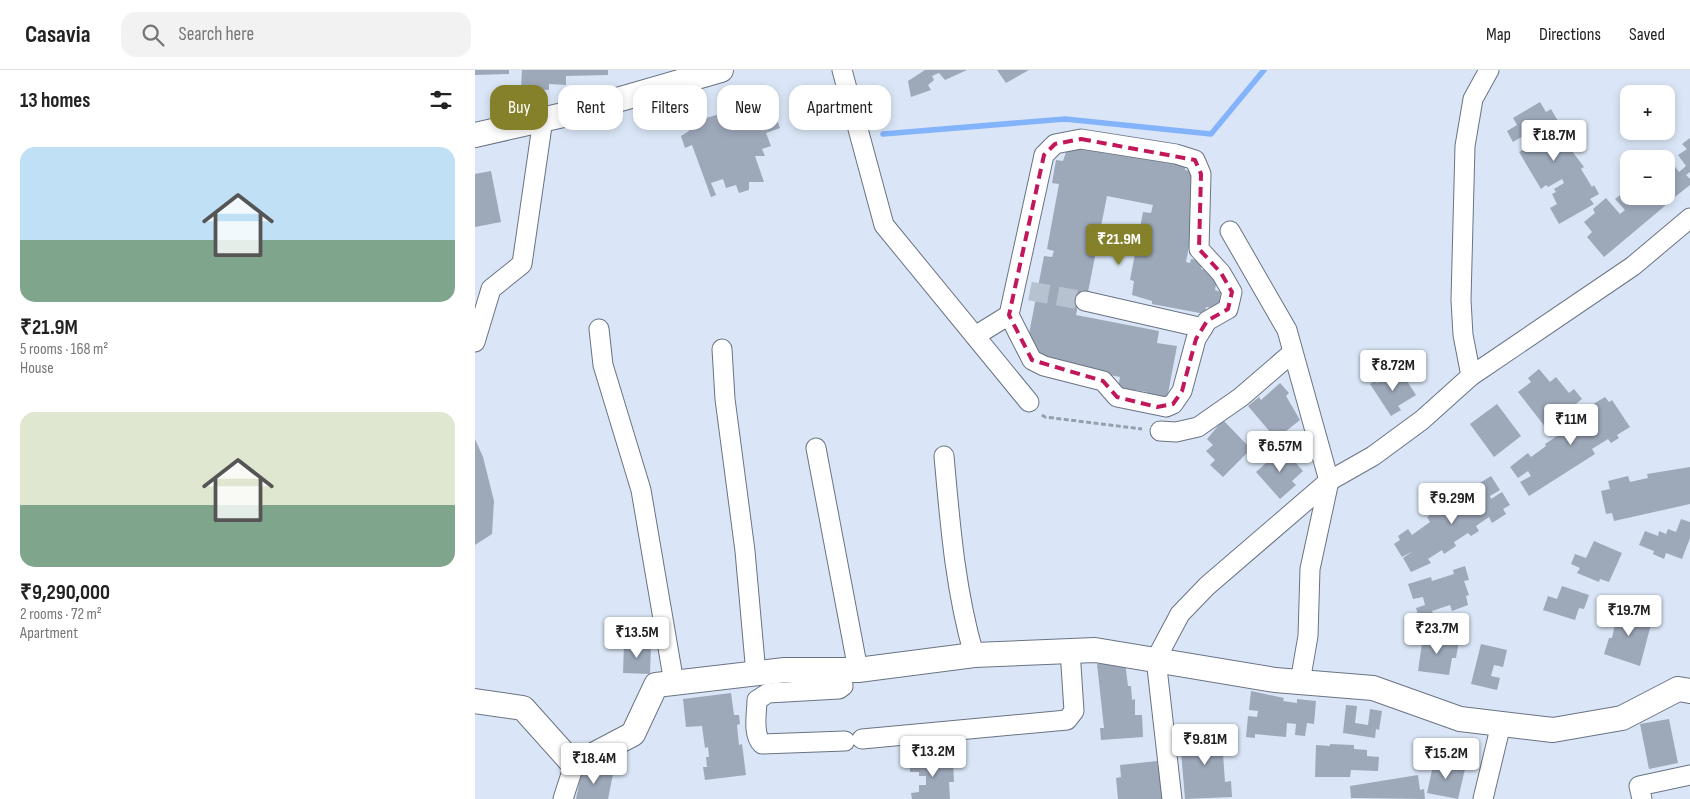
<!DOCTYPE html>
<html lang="en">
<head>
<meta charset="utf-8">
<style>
	body { margin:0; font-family:"Sofia Sans Condensed",sans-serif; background:#f2f2f2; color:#222; height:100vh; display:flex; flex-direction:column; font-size:19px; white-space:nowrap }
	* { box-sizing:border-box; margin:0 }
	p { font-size:16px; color:#767676 }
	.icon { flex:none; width:28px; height:28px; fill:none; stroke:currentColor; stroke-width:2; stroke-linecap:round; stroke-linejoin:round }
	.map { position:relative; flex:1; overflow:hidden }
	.drawer { display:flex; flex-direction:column; background:#fff; width:475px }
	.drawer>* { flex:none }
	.hud { position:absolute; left:15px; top:15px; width:475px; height:45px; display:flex; gap:10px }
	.fabs { position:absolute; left:1145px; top:15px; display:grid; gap:10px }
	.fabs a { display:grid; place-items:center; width:55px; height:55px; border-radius:10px; background:#fff; box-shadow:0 2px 8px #0003; font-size:25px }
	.price { position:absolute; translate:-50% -42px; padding:0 11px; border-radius:5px; background:#fff; color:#222; font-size:16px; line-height:32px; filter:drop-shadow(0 1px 2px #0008) }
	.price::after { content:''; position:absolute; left:50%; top:30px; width:15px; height:11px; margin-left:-8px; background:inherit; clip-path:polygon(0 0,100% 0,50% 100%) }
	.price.on { background:#84812a; color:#fff }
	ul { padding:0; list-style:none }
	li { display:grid; align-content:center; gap:10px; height:265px; padding:0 20px }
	li span { display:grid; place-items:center; height:155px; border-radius:15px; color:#555 }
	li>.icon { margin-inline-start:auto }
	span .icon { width:90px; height:90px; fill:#fffc; stroke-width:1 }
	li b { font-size:21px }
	h2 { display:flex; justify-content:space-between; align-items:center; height:60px; padding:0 20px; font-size:21px }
	.pill { padding:0 18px; border-radius:15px; background:#fff; box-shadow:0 2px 8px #0003; font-size:18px; line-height:45px }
	.pill.on { background:#84812a; color:#fff }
	header { display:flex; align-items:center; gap:30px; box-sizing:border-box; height:70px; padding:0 25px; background:#fff; border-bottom:1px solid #e0e0e0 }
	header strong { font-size:24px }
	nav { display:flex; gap:28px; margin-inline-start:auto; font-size:18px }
	.search { width:350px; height:45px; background:#f2f2f2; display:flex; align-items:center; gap:12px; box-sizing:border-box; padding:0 18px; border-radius:15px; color:#767676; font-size:19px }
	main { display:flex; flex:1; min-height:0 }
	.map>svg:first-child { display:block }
</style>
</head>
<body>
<header>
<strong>Casavia</strong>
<div class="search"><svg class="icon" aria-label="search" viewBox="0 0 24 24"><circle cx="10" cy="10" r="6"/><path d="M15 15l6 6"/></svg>Search here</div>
<nav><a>Map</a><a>Directions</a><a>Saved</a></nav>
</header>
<main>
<section class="drawer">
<h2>13 homes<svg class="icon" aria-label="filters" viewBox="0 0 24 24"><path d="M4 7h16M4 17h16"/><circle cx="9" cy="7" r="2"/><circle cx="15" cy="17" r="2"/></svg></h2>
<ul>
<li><span style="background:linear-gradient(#bfe0f5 60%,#7fa58c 0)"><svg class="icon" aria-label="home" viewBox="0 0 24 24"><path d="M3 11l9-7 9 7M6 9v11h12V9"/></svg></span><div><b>₹21.9M</b><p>5 rooms · 168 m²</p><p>House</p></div></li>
<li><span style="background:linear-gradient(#dfe7d0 60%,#7fa58c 0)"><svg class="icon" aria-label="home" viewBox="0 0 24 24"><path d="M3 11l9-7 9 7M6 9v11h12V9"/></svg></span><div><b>₹9,290,000</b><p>2 rooms · 72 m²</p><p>Apartment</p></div></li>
</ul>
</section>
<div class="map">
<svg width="1215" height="729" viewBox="0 0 1215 729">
	<rect width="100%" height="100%" fill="#dae6f7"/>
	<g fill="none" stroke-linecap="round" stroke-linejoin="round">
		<path stroke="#83b3fb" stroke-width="5.5" d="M408,64L590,49L736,64L789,0"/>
	</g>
	<g fill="#9da8b9">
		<path d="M0,0H34V4L0,5Z"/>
		<path d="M47,0H133V5L91,6V15L74,14V20L46,19Z"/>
		<path d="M450,0H492L470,10L464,3L457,6L459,10L453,15L456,20L436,27L433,11Z"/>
		<path d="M522,0H554L531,13Z"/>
		<path d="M1065,32L1071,42L1076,39L1097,75L1094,77L1109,97L1106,99L1117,117L1119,115L1124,124L1115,129L1119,134L1084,154L1075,138L1082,134L1077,124L1081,122L1079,119L1089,113L1087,109L1073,117L1071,115L1066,119L1044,82L1056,75L1054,71L1062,65L1058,60L1038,72L1032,61L1042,55L1038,48Z"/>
		<path d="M284,34L288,40L297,37L305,58L291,63L296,76L287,79L290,86H280L289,112H274V120L264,123L261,115L251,118L248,109L236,113L241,125L236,127L217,75L210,78L206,66L214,61L211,54L258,40L260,47L268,45L266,40Z"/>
		<path d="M1215,68V102L1211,105L1215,109V115L1196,130L1191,124V116L1198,110L1194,105L1191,107V89H1188L1192,86L1204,102L1211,96L1203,85L1212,79L1207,74Z"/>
		<path d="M594,73L711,91L710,100L724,102L725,119L711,192L715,193L716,189L728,191L726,199L743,202L740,220L746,222L743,239L731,237L730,244L677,234V231L657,225L659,211L655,210L668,142L676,143L678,135L632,126L613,222L606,221L601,245L684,261L682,273L702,276L691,334L671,330L672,322L660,320L659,326L642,323L645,307L578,294L568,289L569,285L555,282L553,269L569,186L577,187L579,181L572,179L584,114L577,113L581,90L588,91Z"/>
		<path d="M16,101L26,152L0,157V104Z"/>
		<path d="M1154,109V126H1184L1191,135L1129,187L1112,167L1117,162L1109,152L1120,143L1118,139L1131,128L1145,144L1150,140L1140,129L1149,122L1145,117Z"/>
		<path d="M1064,299L1075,312L1081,307L1094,323L1099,319L1107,329L1071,358L1043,322L1056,312L1053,308Z"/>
		<path d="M915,301L919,306L921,305L925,311L930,308L941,325L923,336L926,340L916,346L895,314L900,311L902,313L913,307L911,304Z"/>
		<path d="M805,313L814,323L811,326L825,350L801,369L773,336L784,327L786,330Z"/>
		<path d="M1130,327L1134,332L1137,330L1155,357L1142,365L1144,368L1136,373L1133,369L1117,379L1120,384L1054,426L1045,412L1056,406L1053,401L1043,408L1035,397L1053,383L1056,387L1071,376L1070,374L1090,361L1088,358L1117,343L1113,337Z"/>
		<path d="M1022,334L1046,366L1019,387L995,354Z"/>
		<path d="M748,350L776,379L748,407L735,395L740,390L731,381L738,375L732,369Z"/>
		<path d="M0,369L8,387L19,431L17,464L0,475Z"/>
		<path d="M808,378L828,401L817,411L821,415L805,429L781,402Z"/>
		<path d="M1215,397V434L1139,451L1137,443L1131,444L1126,421L1135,419L1133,411L1153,406L1155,412L1173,408L1172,404Z"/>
		<path d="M1016,406L1025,420L1015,426L1016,429L1027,422L1035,435L1028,439L1031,444L1017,453L1014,447L1001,456L1004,461L996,466L993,463L979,472L981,476L969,484L967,480L953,489L956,493L936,502L928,488L938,481L927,487L919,474L925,470L923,466L933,459L937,465L955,452L952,447L960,442L962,445L976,435L975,432L982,428L984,431L1003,419L1000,416Z"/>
		<path d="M1206,449L1215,452V468L1207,489L1191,483L1189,489L1178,484L1179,481L1164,475L1170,461L1183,466L1184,461L1191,464L1193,459L1201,462Z"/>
		<path d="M1119,471L1147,483L1134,512L1125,509L1124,512L1102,503L1105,498L1096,494L1100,484L1111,488Z"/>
		<path d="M990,496L994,510L989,511L994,525L991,526L993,535L977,541L975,535L957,541L959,546L945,551L941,538L950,535L948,527L938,529L933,514L956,507L957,511L979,504L978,500Z"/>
		<path d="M1087,516L1114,525L1109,539L1104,538L1100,550L1068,540L1073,526L1082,529Z"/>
		<path d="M1144,536L1163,545L1164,542L1178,547L1165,596L1129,584L1134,568H1137Z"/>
		<path d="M948,566L984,571L981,588H977L974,605L943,601Z"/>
		<path d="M1006,574L1032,580L1028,597L1019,595L1016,606L1025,608L1022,620L996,614Z"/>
		<path d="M149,575H176L175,604L148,603Z"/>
		<path d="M650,592L653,616H656L657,630L660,629V645H667L668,667L626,670L625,658H629L622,594Z"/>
		<path d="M776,621L809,628L808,631L822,633V629L841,631L839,654L832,653L830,666L820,665L821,654L812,653L811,667L780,664V668L771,667L773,646L782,647L783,641L774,640Z"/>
		<path d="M256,623L259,645H264L265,654L262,655L264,675L267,674L271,705L230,710L228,697H232L231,687H234L233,677L230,678L227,656L211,657L208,629Z"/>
		<path d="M871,635L882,636L880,653L893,655L895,639L907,641L904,660L901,659L900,668L868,663Z"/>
		<path d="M1194,649L1203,693L1174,699L1165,654Z"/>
		<path d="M752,661L754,683L748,684L750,712L756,711L757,727L710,729L705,669L717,668V664Z"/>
		<path d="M855,674L879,675V679L892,680V686L904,687L903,701L876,700L875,707H840L841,675L855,676Z"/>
		<path d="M446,686V691L459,690V693L478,692L479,712H474L475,729H437L436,723L444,722V715H451V706H444V702H435L434,687Z"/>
		<path d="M682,691L683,697L686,696L690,729H643L641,708L646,707L645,695Z"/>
		<path d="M959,691L990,699L983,729L952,723Z"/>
		<path d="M107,699L138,704L133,729H101Z"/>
		<path d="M943,705L945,720L949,719L950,729L876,728L875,716Z"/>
	</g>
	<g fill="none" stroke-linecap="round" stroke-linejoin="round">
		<path stroke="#b7c2d1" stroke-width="19" stroke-dasharray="19 9" stroke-linecap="butt" d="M555,221L610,231"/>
		<defs>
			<g id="minor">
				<path d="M367,0L409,155L554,332"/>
				<path d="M610,231L728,258"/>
				<path d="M124,259L128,295L166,420L199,613"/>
				<path d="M500,266L534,245L569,85L580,74L606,69L701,84L720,90L726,104L724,179L746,203L757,222L753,239L732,251L721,269L707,321L698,334L691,337L642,327L628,311L569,296L557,290L534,245"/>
				<path d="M0,272L16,219L47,194L68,49"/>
				<path d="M247,279L250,329L270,481L281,604"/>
				<path d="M996,306L988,265L986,230L990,76L998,29L1014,0"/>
				<path d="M685,361L701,362L723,357L766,327L817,283"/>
				<path d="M341,378L383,600"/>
				<path d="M469,386C475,453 480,519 499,585"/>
				<path d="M366,600L368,616L364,619L293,623L282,630C282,643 277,664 287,674L370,671"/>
				<path d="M825,612L833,566L835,499L854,411L898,386L947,350L996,306L1158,196L1215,148"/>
				<path d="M387,669L592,650L599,641L595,580"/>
				<path d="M88,729L99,695"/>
				<path d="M697,729L681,589L705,544L732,516L854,411L812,260L755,161"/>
				<path d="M1008,729L1026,654"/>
				<path d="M1167,729L1164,716L1215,705"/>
			</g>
			<g id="tertiary">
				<path d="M0,65L97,43L246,0"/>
				<path d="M0,631L48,638L99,695L158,664L181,615L310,600H383L499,585L620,580L800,610L898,618L985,649L1078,660L1147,648L1203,619L1215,621"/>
			</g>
		</defs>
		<use href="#minor" stroke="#697383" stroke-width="21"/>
		<use href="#tertiary" stroke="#697383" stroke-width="26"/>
		<path stroke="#969fac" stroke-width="3" stroke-dasharray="5 2.5" stroke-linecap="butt" d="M567,345L570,347L667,359"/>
		<use href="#minor" stroke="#fff" stroke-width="19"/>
		<use href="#tertiary" stroke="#fff" stroke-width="24"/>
	</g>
	<path fill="none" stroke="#c2185b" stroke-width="4" stroke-dasharray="10 6" stroke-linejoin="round" d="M606,69L720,90L726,104L724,179L746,203L757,222L753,239L732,251L721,269L707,321L698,334L682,337L642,327L628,311L557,290L534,245L569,85L580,74Z"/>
</svg>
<div class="fabs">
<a>+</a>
<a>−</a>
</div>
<b class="price" style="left:1079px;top:92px">₹18.7M</b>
<b class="price on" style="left:644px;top:196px">₹21.9M</b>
<b class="price" style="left:918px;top:322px">₹8.72M</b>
<b class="price" style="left:1096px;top:376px">₹11M</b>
<b class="price" style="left:805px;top:403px">₹6.57M</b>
<b class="price" style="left:977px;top:455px">₹9.29M</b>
<b class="price" style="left:1154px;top:567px">₹19.7M</b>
<b class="price" style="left:962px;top:585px">₹23.7M</b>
<b class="price" style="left:162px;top:589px">₹13.5M</b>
<b class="price" style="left:730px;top:696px">₹9.81M</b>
<b class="price" style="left:458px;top:708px">₹13.2M</b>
<b class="price" style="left:971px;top:710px">₹15.2M</b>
<b class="price" style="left:119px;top:715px">₹18.4M</b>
<div class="hud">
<a class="pill on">Buy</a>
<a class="pill">Rent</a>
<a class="pill">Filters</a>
<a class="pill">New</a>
<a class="pill">Apartment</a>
</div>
</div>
</main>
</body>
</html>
